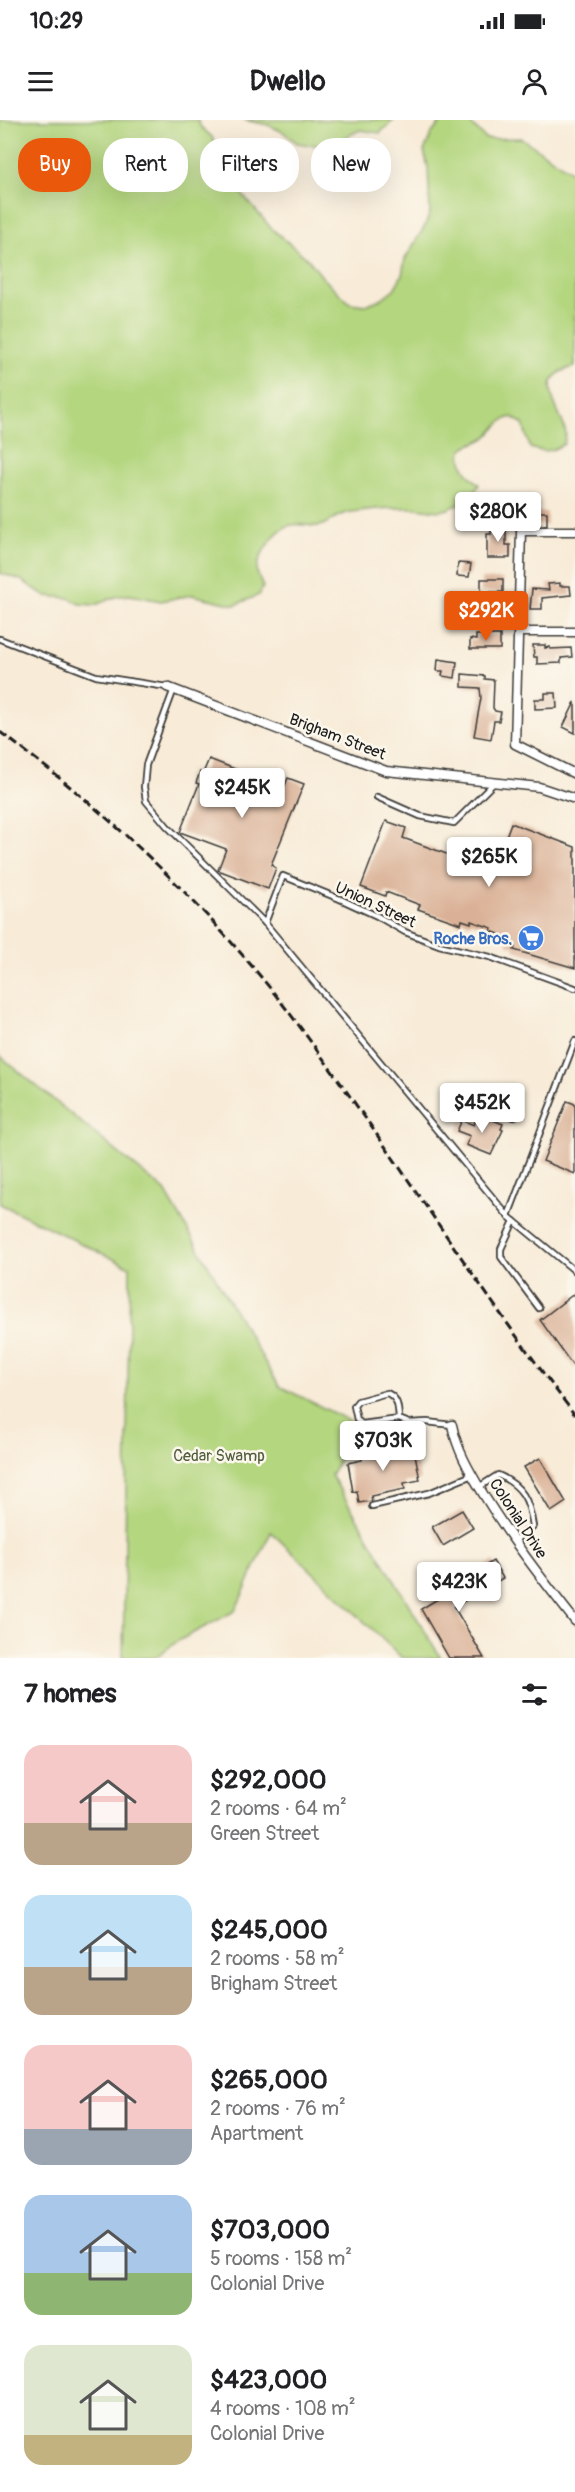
<!DOCTYPE html>
<html lang="en">
<head>
<meta charset="utf-8">
<style>
	body { margin:0; font-family:Pangolin,sans-serif; background:#f2f2f2; color:#202124; height:100vh; display:flex; flex-direction:column; font-size:22px; white-space:nowrap }
	* { box-sizing:border-box; margin:0 }
	p { font-size:20px; color:#757577 }
	.icon { flex:none; width:33px; height:33px; fill:none; stroke:currentColor; stroke-width:2; stroke-linecap:round; stroke-linejoin:round }
	.map { position:relative; height:1538px; overflow:hidden }
	.side { display:flex; flex-direction:column; background:#fff; flex:1 }
	.side>* { flex:none }
	.hud { position:absolute; left:18px; top:18px; width:540px; height:54px; display:flex; gap:12px }
	.price { position:absolute; translate:-50% -51px; padding:0 14px; border-radius:6px; background:#fff; color:#222; font-size:20px; line-height:39px; filter:drop-shadow(0 2px 3px #0008) }
	.price::after { content:''; position:absolute; left:50%; top:36px; width:18px; height:14px; margin-left:-9px; background:inherit; clip-path:polygon(0 0,100% 0,50% 100%) }
	.price.selected { background:#ea580c; color:#fff }
	ul { padding:0; list-style:none }
	li { display:flex; align-items:center; gap:18px; height:150px; padding:0 24px }
	li span { display:grid; place-items:center; flex:none; width:168px; height:120px; border-radius:18px; color:#555 }
	li>.icon { margin-inline-start:auto }
	span .icon { width:72px; height:72px; fill:#fffc; stroke-width:1 }
	li b { font-size:26px }
	h2 { display:flex; justify-content:space-between; align-items:center; height:72px; padding:0 24px; font-size:26px }
	.pill { padding:0 21px; border-radius:24px; background:#fff; box-shadow:0 6px 24px #0002; font-size:21px; line-height:54px }
	.pill.selected { background:#ea580c; color:#fff }
	.status { display:flex; justify-content:space-between; align-items:center; height:42px; padding:0 30px; background:#fff; direction:ltr }
	.status svg { height:16px; fill:currentColor }
	header { display:flex; justify-content:space-between; align-items:center; height:78px; padding:0 24px; background:#fff; font-size:27px; font-weight:800 }
	.map>svg:first-child { display:block }
</style>
</head>
<body>
<div class="status"><b>10:29</b><svg viewBox="0 0 49 12"><path d="M0 12V9h3v3zM5 12V6h3v6zM10 12V3h3v9zM15 12V0h3v12zM26 1h20v11H26zM47 4h2v5h-2z"/></svg></div>
<header><svg class="icon" aria-label="menu" viewBox="0 0 24 24"><path d="M4 6h16M4 12h16M4 18h16"/></svg>Dwello<svg class="icon" aria-label="person" viewBox="0 0 24 24"><circle cx="12" cy="8" r="4"/><path d="M4 21q1-7 8-7t8 7"/></svg></header>
<div class="map">
<svg width="575" height="1538" viewBox="0 0 575 1538">
	<rect width="100%" height="100%" fill="#fbf7ec"/>
	<filter id="ink" filterUnits="userSpaceOnUse"><feTurbulence type="fractalNoise" baseFrequency=".0167" numOctaves="2"/><feDisplacementMap in="SourceGraphic" scale="12" xChannelSelector="R" yChannelSelector="G"/><feConvolveMatrix kernelMatrix="1 2 1 2 8 2 1 2 1" color-interpolation-filters="sRGB"/></filter>
	<filter id="wash" filterUnits="userSpaceOnUse"><feTurbulence type="fractalNoise" baseFrequency=".008" numOctaves="4" result="noise"/><feDisplacementMap in="SourceGraphic" scale="24" xChannelSelector="R" yChannelSelector="G"/><feGaussianBlur stdDeviation="1.35" result="paint"/><feColorMatrix in="noise" values="0 0 0 0 0 0 0 0 0 0 0 0 0 0 0 0 0 1.4 0 .05"/><feComposite in="paint" operator="in"/></filter>
	<g filter="url(#wash)">
		<rect width="100%" height="100%" fill="#f8ebd7"/>
		<g fill="#b3d67e" stroke="#68794d" stroke-width="1.5">
			<path d="M0,0H198L200,6L212,17L225,48L236,67L271,108L309,140L323,158L350,183L365,185L381,179L394,169L402,155L405,139L425,106L430,93L428,47L424,31L432,13L442,1L467,0L486,19L521,18L575,54V247C529,256 563,292 566,314C566,315 564,323 564,324C552,331 544,333 530,328L523,304L512,297C496,301 497,310 485,318C477,323 469,324 462,329C459,344 467,355 479,364C475,376 460,385 448,389C437,393 428,389 417,388C397,387 362,389 343,394C334,397 329,404 319,406C310,407 301,403 291,405C276,408 258,435 257,450C257,456 261,462 263,467L259,475L235,485L192,475L161,481L130,475L118,476L95,485L80,484L69,478L46,476L21,460L0,453Z"/>
			<path d="M244,0H394L380,13L360,10L330,25H310L297,23L283,12L268,5Z"/>
			<path d="M0,936L165,1071L279,1266L358,1305L331,1355L441,1538H402L271,1412L235,1491L178,1521L154,1538H123L130,1147L0,1084Z"/>
		</g>
		<g id="blocks">
			<g fill="#dab196">
				<path d="M521,384H534V392H547V405L521,403Z"/>
				<path d="M491,406H506V425H510V438H487V414H491Z"/>
				<path d="M458,443L471,444L469,457L457,456Z"/>
				<rect x="481" y="459" width="22" height="13"/>
				<path d="M560,463V466H570L571,475L542,478V489H530L532,469L549,470L548,464Z"/>
				<path d="M476,515H500V529H470V519L476,520Z"/>
				<path d="M533,525H545V528L550,527V529L571,528L572,537L561,538V543L537,544V537H534Z"/>
				<path d="M438,539L457,542L455,558L442,556L443,551H437Z"/>
				<path d="M462,554L485,556V559L494,560L493,588L495,591L501,592L499,601H494L491,619L474,616L481,578L480,568L462,567Z"/>
				<path d="M545,573H556L557,588L535,589V579H545Z"/>
				<path d="M575,582V613L563,607Z"/>
				<path d="M209,639L284,668L288,658L304,664L271,745L276,748L268,769L218,750L226,729L180,712L199,664L196,663L200,652L203,653Z"/>
				<path d="M386,701L406,708L403,718L493,751L511,703L575,727V848L514,830L515,827L507,824L509,818L491,811L492,808L471,801V803L462,800L461,804L418,789L420,785L386,772L385,776L361,767Z"/>
				<path d="M567,981L575,984V1054L543,1041Z"/>
				<path d="M478,994L503,1004L501,1009L503,1010L491,1035L466,1025L470,1016L457,1011L462,1000L474,1005Z"/>
				<path d="M575,1173V1249L540,1200Z"/>
				<path d="M401,1324L403,1331L414,1329L420,1360L404,1363L405,1369L371,1376L372,1381L359,1383L357,1371L353,1372L348,1343L362,1340L361,1333Z"/>
				<path d="M540,1338L566,1382L551,1392L524,1347Z"/>
				<path d="M462,1390L473,1408L443,1426L432,1407Z"/>
				<path d="M493,1441L503,1458L454,1487L484,1538H449L421,1489L451,1471L449,1467Z"/>
			</g>
		</g>
	</g>
	<g filter="url(#ink)">
		<use href="#blocks" fill-opacity="0" stroke="#3d3b38" stroke-width="1.5"/>
		<g fill="none" stroke-linecap="round" stroke-linejoin="round">
			<defs>
				<g id="service">
					<path d="M0,519L96,556L167,567"/>
					<path d="M174,569L146,645L144,667L146,681L167,706L265,803L508,1096L575,1151"/>
					<path d="M377,677L420,696L454,703L494,663"/>
					<path d="M265,803L283,756L340,779L377,796L405,812L439,825L490,837L575,868"/>
					<path d="M451,971L514,997"/>
					<path d="M508,1096L575,921"/>
					<path d="M514,1101L501,1129V1137L539,1188"/>
					<path d="M399,1299C398,1289 399,1278 387,1273L358,1281L354,1286L357,1300L362,1304L399,1299L409,1303L427,1302L452,1305"/>
					<path d="M479,1367L498,1355C523,1366 529,1380 533,1406L514,1421"/>
					<path d="M372,1386L429,1373L472,1355"/>
				</g>
				<g id="minor">
					<path d="M575,411H521L515,624L575,654"/>
					<path d="M519,512H575"/>
					<path d="M167,567L386,651L539,667L575,679"/>
					<path d="M452,1305C457,1330 469,1350 482,1372C510,1418 542,1459 575,1501"/>
				</g>
			</defs>
			<use href="#service" stroke="#3d3b38" stroke-width="8"/>
			<use href="#minor" stroke="#3d3b38" stroke-width="11"/>
			<use href="#service" stroke="#fff" stroke-width="4.5"/>
			<use href="#minor" stroke="#fff" stroke-width="8"/>
			<path stroke="#1c1c1c" stroke-width="3" stroke-dasharray="9 4.5" stroke-linecap="butt" d="M0,612C96,683 185,765 261,857C298,902 332,951 366,999C435,1098 501,1199 575,1295"/>
		</g>
	</g>
	<defs>
		<symbol id="supermarket-disc" viewBox="-11 -11 22 22"><circle r="9.5" fill="#3f7fe0" stroke="#fbf7ec"/><path d="M-6-5.5h2.5l.6 2H6L4.5 2H-2.5L-4.4-4H-6ZM-1.5 3.2a1.3 1.3 0 1 0 .1 0ZM3 3.2a1.3 1.3 0 1 0 .1 0Z" fill="#fff"/></symbol>
	</defs>
	<g fill-rule="evenodd">
		<use href="#supermarket-disc" x="516" y="803" width="30" height="30"/>
	</g>
	<g text-anchor="middle" stroke-width="5" stroke-linejoin="round" paint-order="stroke">
		<g font-size="16" fill="#1c1c1c" stroke="#fbf7ec">
			<text transform="translate(338 616) rotate(21)" y="6">Brigham Street</text>
			<text transform="translate(376 784) rotate(25)" y="6">Union Street</text>
			<text transform="translate(519 1398) rotate(57)" y="6">Colonial Drive</text>
		</g>
		<g font-size="16" font-weight="bold" fill="#366cbe" stroke="#fbf7ec" text-anchor="end">
			<text x="512" y="824">Roche Bros.</text>
		</g>
		<g font-size="16" fill="#515d3e" stroke="#fbf7ec">
			<text x="219" y="1341">Cedar Swamp</text>
		</g>
	</g>
</svg>
<b class="price" style="left:498px;top:423px">$280K</b>
<b class="price selected" style="left:486px;top:522px">$292K</b>
<b class="price" style="left:242px;top:699px">$245K</b>
<b class="price" style="left:489px;top:768px">$265K</b>
<b class="price" style="left:482px;top:1014px">$452K</b>
<b class="price" style="left:383px;top:1352px">$703K</b>
<b class="price" style="left:459px;top:1493px">$423K</b>
<div class="hud">
<a class="pill selected">Buy</a>
<a class="pill">Rent</a>
<a class="pill">Filters</a>
<a class="pill">New</a>
</div>
</div>
<section class="side">
<h2>7 homes<svg class="icon" aria-label="filters" viewBox="0 0 24 24"><path d="M4 7h16M4 17h16"/><circle cx="9" cy="7" r="2"/><circle cx="15" cy="17" r="2"/></svg></h2>
<ul>
<li><span style="background:linear-gradient(#f6c9c9 65%,#b9a48a 0)"><svg class="icon" aria-label="home" viewBox="0 0 24 24"><path d="M3 11l9-7 9 7M6 9v11h12V9"/></svg></span><div><b>$292,000</b><p>2 rooms · 64 m²</p><p>Green Street</p></div></li>
<li><span style="background:linear-gradient(#bfe0f5 60%,#b9a48a 0)"><svg class="icon" aria-label="home" viewBox="0 0 24 24"><path d="M3 11l9-7 9 7M6 9v11h12V9"/></svg></span><div><b>$245,000</b><p>2 rooms · 58 m²</p><p>Brigham Street</p></div></li>
<li><span style="background:linear-gradient(#f6c9c9 70%,#9aa5b1 0)"><svg class="icon" aria-label="home" viewBox="0 0 24 24"><path d="M3 11l9-7 9 7M6 9v11h12V9"/></svg></span><div><b>$265,000</b><p>2 rooms · 76 m²</p><p>Apartment</p></div></li>
<li><span style="background:linear-gradient(#a9c7e8 65%,#8fb573 0)"><svg class="icon" aria-label="home" viewBox="0 0 24 24"><path d="M3 11l9-7 9 7M6 9v11h12V9"/></svg></span><div><b>$703,000</b><p>5 rooms · 158 m²</p><p>Colonial Drive</p></div></li>
<li><span style="background:linear-gradient(#dfe7d0 75%,#c2b280 0)"><svg class="icon" aria-label="home" viewBox="0 0 24 24"><path d="M3 11l9-7 9 7M6 9v11h12V9"/></svg></span><div><b>$423,000</b><p>4 rooms · 108 m²</p><p>Colonial Drive</p></div></li>
</ul>
</section>
</body>
</html>
